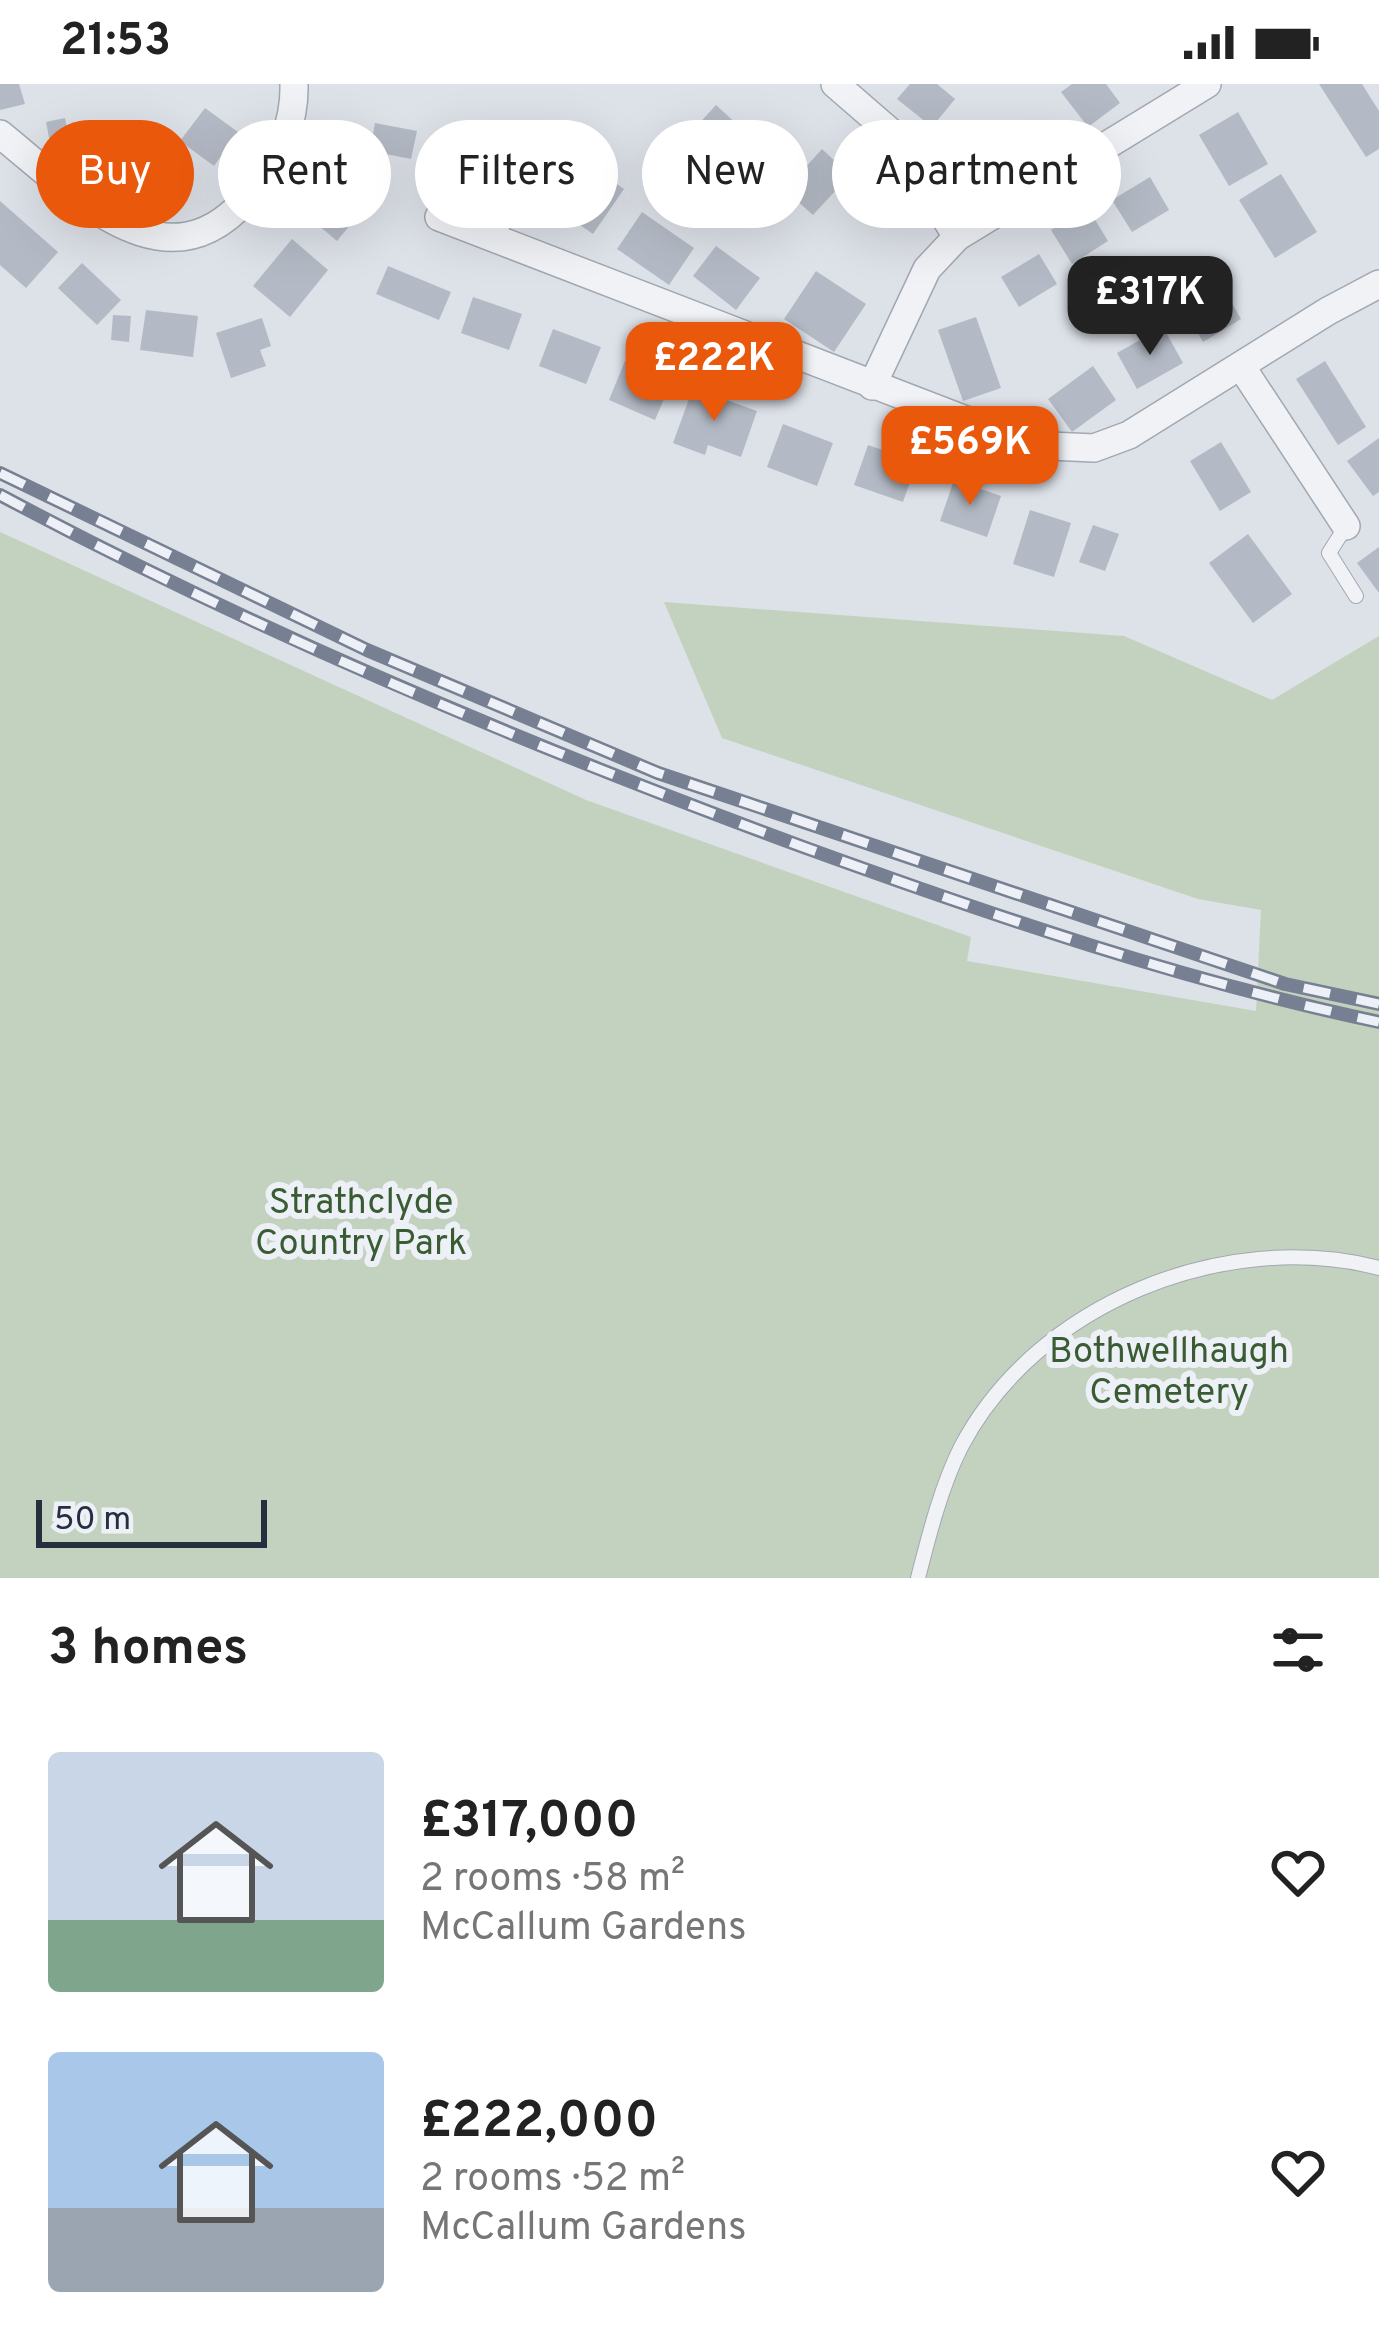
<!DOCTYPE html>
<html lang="en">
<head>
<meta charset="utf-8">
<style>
	body { margin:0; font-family:Overpass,sans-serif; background:#f2f2f2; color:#222; height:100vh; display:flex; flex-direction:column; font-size:45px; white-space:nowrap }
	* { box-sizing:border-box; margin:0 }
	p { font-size:39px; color:#767676 }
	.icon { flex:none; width:66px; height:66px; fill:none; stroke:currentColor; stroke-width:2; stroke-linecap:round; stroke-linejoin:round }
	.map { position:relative; height:1494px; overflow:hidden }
	.drawer { display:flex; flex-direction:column; background:#fff; flex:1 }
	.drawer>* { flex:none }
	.hud { position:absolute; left:36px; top:36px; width:1308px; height:108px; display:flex; gap:24px }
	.scale { position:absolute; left:36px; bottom:30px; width:231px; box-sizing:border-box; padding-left:12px; border:6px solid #262f3f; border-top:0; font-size:33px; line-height:42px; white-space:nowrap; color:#262f3f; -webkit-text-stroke:9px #edf0f6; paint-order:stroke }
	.price { position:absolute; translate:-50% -102px; padding:0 27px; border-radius:24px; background:#ea580c; color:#fff; font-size:39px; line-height:78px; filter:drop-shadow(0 3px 6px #0008) }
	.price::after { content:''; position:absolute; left:50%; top:72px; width:36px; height:27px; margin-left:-18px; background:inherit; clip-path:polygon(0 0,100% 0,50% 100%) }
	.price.active { background:#222; color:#fff }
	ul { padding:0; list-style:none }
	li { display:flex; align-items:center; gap:36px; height:300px; padding:0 48px }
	li span { display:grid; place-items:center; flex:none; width:336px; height:240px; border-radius:12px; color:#555 }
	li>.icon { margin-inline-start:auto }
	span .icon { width:144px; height:144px; fill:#fffc; stroke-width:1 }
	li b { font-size:51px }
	h2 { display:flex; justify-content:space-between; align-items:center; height:144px; padding:0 48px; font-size:51px }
	.chip { padding:0 42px; border-radius:54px; background:#fff; box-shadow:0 12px 48px #0002; font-size:42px; line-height:108px }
	.chip.active { background:#ea580c; color:#fff }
	.status { display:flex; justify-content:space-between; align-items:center; height:84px; padding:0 60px; background:#fff; direction:ltr }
	.status svg { height:33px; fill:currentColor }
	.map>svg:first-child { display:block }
</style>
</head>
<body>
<div class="status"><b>21:53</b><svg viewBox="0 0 49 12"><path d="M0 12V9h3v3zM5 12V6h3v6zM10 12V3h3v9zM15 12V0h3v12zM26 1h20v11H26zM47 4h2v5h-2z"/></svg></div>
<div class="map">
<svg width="1379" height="1494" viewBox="0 0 1379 1494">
	<rect width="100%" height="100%" fill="#dde1e8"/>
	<path fill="#c3d2be" d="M0,448L586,716L971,853L967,877L1256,927L1261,826L1198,815L722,654L664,518L1124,552L1272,616L1379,552V1494H0Z"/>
	<g fill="#b4bac5">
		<path d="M0,0H19L25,20L0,26Z"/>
		<path d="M910,0H937L955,15L932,43L897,15Z"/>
		<path d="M1072,0H1106L1120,19L1088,43L1061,8Z"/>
		<path d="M1319,0H1362L1379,27V65L1366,73Z"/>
		<path d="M716,21L777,77L744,113L683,57Z"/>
		<path d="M205,24L238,48L214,82L180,57Z"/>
		<path d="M1238,28L1268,80L1229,102L1199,51Z"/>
		<path d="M65,34L71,65L52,69L46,38Z"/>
		<path d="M974,37L1009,71L980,101L945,68Z"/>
		<path d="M375,39L417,47L411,75L370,67Z"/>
		<path d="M146,62L160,114L120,125L106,73Z"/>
		<path d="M822,65L850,91L813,131L785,106Z"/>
		<path d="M338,75L377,108L337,157L298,124Z"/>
		<path d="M585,78L624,105L593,150L554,123Z"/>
		<path d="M1281,90L1317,148L1275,174L1239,116Z"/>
		<path d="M1150,93L1169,126L1132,148L1112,116Z"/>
		<path d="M0,117L58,168L26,204L0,181Z"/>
		<path d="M1088,124L1108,157L1072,180L1051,146Z"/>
		<path d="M642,128L694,164L669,201L617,165Z"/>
		<path d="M292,155L328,186L290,233L253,202Z"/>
		<path d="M716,162L760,194L736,226L693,192Z"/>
		<path d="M1039,170L1057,200L1019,223L1001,193Z"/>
		<path d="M82,179L121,216L97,241L58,204Z"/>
		<path d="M388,182L451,208L439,236L376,210Z"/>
		<path d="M816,187L866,220L834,268L784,235Z"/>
		<path d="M1223,204L1241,235L1203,258L1185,226Z"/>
		<path d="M473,213L522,230L509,266L461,249Z"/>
		<path d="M146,226L198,232L193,273L140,266Z"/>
		<path d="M113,231L131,232L129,258L111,256Z"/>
		<path d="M976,233L1001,304L963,317L938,246Z"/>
		<path d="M262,234L271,262L260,266L266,282L231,294L216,249Z"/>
		<path d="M1163,243L1183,279L1137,305L1117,269Z"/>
		<path d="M553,245L601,263L586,300L539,282Z"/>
		<path d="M625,277L672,296L655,336L609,316Z"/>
		<path d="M1325,277L1366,343L1338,361L1296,295Z"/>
		<path d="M1093,282L1116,316L1072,348L1048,315Z"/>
		<path d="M693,304L757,327L741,373L708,361L705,371L673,359Z"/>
		<path d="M783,340L833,359L817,402L767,383Z"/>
		<path d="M1379,354V408L1373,412L1347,377Z"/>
		<path d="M1221,358L1251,408L1220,427L1190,377Z"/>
		<path d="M868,361L917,378L903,418L854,401Z"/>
		<path d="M954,396L1001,412L987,453L940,437Z"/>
		<path d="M1030,426L1071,439L1054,493L1013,480Z"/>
		<path d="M1093,441L1119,450L1105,487L1079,478Z"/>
		<path d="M1248,450L1292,510L1253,539L1209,479Z"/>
		<path d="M1379,463V509L1357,479Z"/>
	</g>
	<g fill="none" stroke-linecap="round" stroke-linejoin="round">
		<defs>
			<g id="service">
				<path d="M1346,442L1329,469L1356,512"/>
				<path d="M918,1494C929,1451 941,1403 961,1363C1036,1220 1224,1144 1379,1184"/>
			</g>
			<g id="minor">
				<path d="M835,0L895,52L957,153"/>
				<path d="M0,50C77,112 172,216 256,103C280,71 295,40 294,0"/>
				<path d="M439,133L1010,353L1050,362L1094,364L1129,351L1328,227L1379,200"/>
				<path d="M492,153L508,103"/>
				<path d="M1241,282L1346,442"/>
				<path d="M872,302L927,185L957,153L1207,0"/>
			</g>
		</defs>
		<use href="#service" stroke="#a2a8b2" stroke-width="16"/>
		<use href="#minor" stroke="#a2a8b2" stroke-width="30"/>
		<use href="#service" stroke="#f0f2f6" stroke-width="14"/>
		<use href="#minor" stroke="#f0f2f6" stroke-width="27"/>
		<defs>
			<g id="rail">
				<path d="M0,389L367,566L658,689L1285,900L1379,920"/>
				<path d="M0,411C259,549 531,663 806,764C994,832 1184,897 1379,938"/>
			</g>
		</defs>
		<use href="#rail" stroke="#768092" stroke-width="14"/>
		<use href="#rail" stroke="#edf0f6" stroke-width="9" stroke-dasharray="27" stroke-linecap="butt"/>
	</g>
	<g text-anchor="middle" stroke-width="12" stroke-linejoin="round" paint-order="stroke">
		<g font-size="36" fill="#3a5c33" stroke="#edf0f6">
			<text x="361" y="1129">Strathclyde<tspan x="361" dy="41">Country Park</tspan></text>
			<text x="1169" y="1278">Bothwellhaugh<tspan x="1169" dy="41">Cemetery</tspan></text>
		</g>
	</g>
</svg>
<div class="scale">50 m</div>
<b class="price active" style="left:1150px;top:274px">£317K</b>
<b class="price" style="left:714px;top:340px">£222K</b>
<b class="price" style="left:970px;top:424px">£569K</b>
<div class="hud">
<a class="chip active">Buy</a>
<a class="chip">Rent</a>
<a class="chip">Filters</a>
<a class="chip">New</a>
<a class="chip">Apartment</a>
</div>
</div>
<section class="drawer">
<h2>3 homes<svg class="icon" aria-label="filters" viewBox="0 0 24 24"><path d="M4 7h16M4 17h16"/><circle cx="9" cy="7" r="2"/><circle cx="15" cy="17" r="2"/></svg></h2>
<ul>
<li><span style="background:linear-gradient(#c9d6e8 70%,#7fa58c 0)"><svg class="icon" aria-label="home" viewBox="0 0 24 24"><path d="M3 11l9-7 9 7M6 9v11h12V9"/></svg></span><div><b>£317,000</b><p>2 rooms · 58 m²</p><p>McCallum Gardens</p></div><svg class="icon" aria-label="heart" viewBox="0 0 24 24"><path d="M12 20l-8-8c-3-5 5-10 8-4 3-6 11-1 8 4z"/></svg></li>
<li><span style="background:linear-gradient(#a9c7e8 65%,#9aa5b1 0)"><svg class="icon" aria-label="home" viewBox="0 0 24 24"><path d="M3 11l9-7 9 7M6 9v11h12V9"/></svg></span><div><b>£222,000</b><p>2 rooms · 52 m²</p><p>McCallum Gardens</p></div><svg class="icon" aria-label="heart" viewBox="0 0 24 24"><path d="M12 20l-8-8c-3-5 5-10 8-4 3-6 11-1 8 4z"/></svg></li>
</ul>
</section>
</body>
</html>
